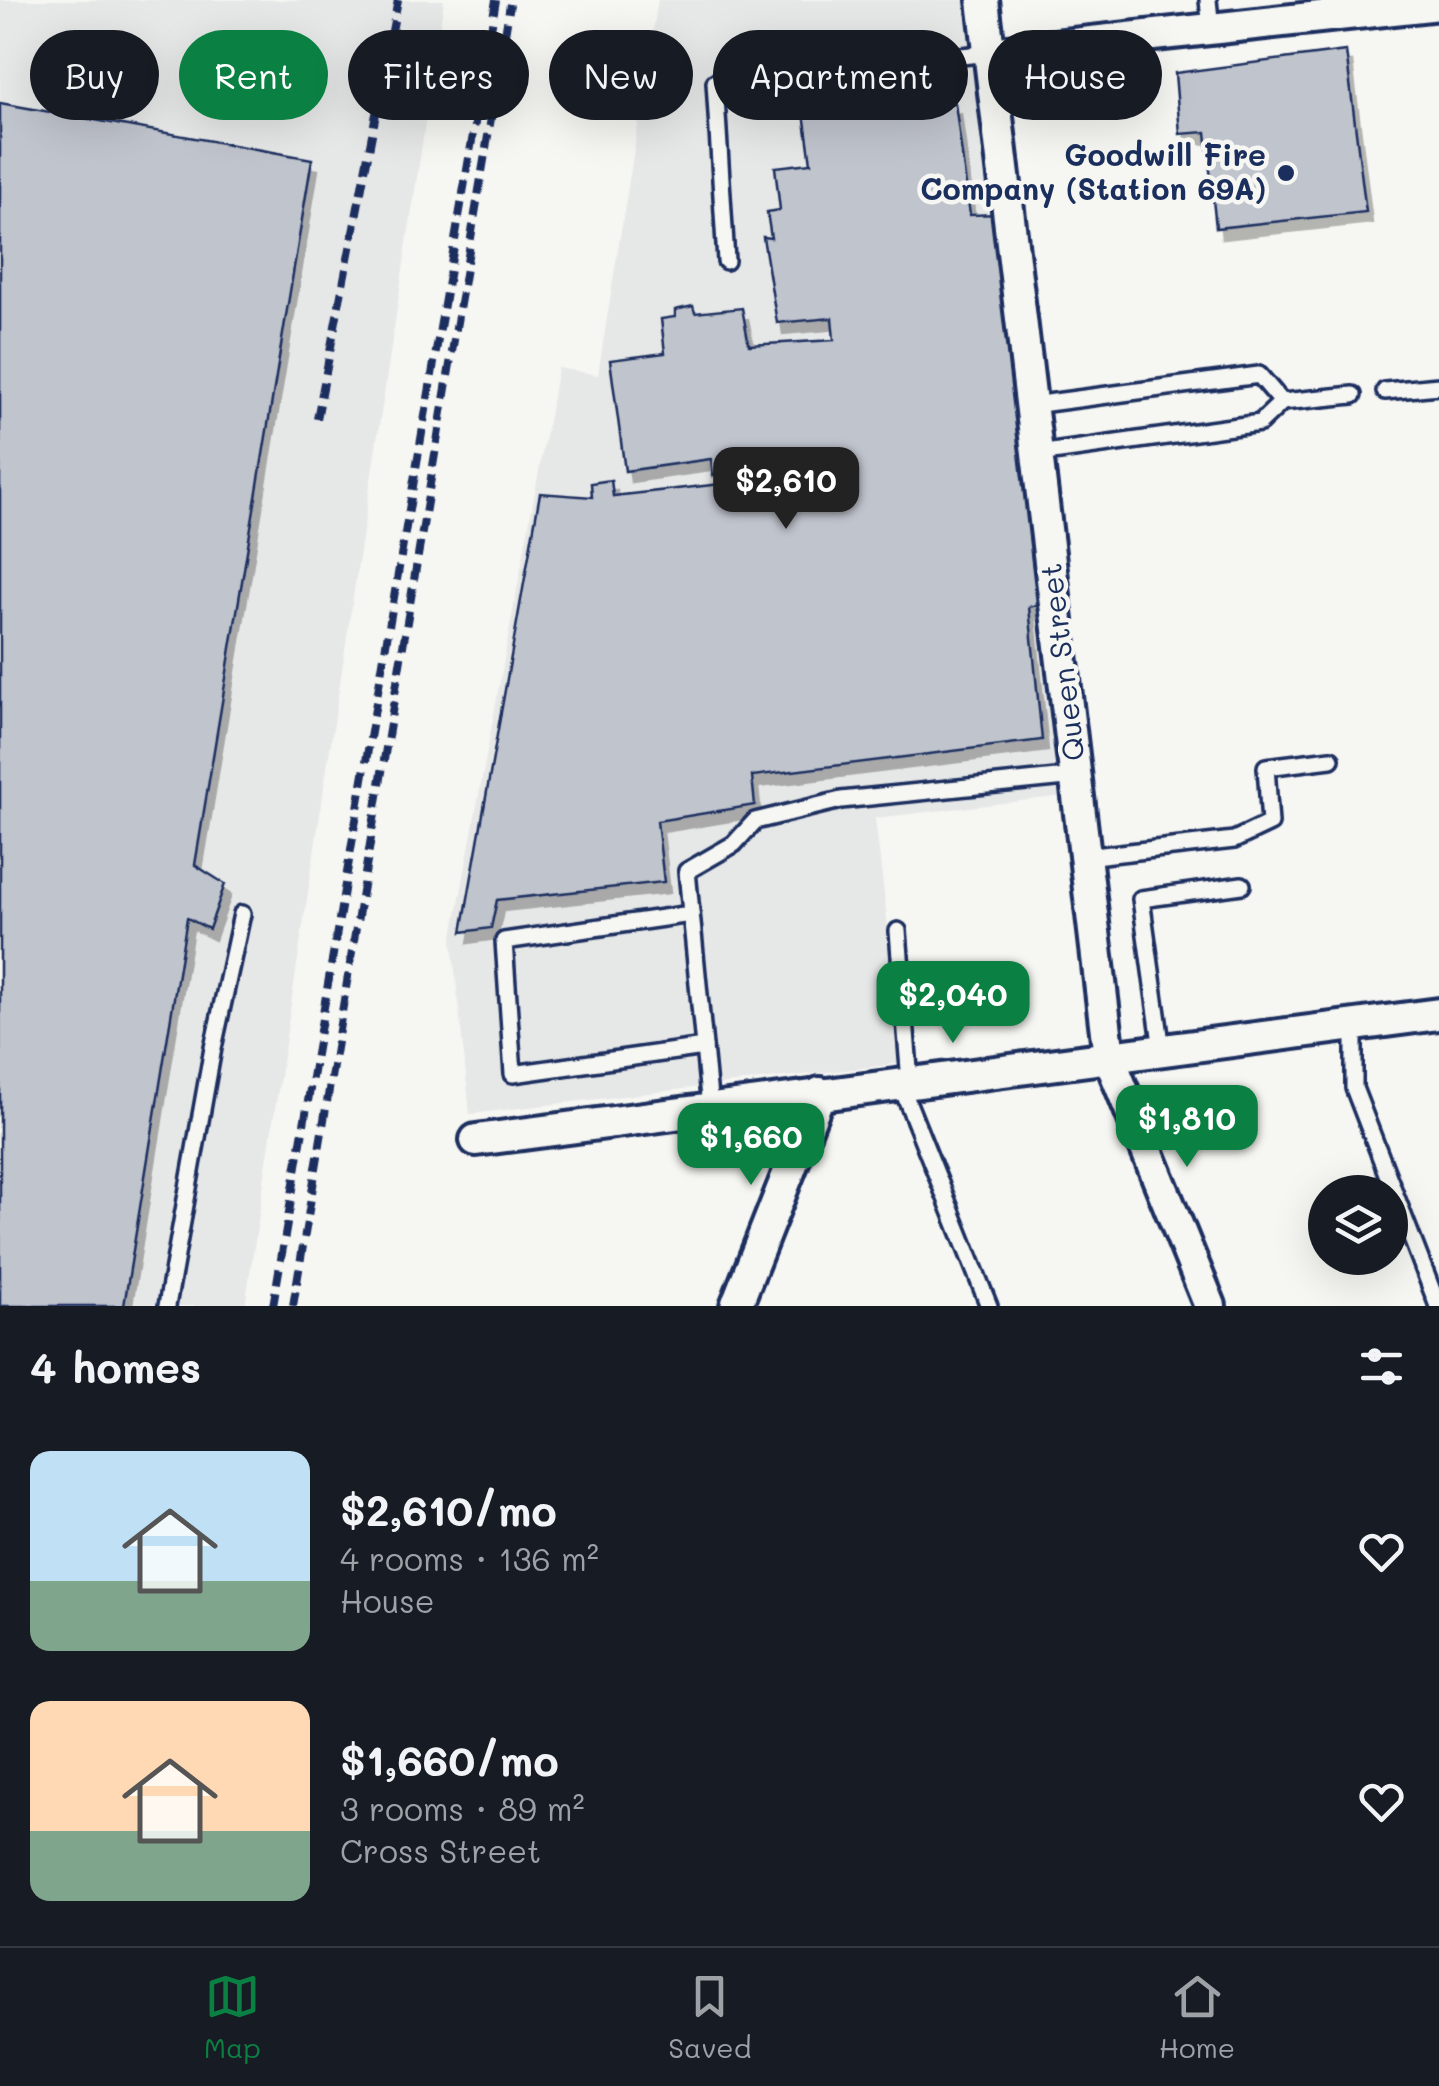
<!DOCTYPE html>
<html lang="en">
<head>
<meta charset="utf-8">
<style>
	body { margin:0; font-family:Mali,sans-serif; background:#20242c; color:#f1f3f6; height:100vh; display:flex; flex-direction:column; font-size:38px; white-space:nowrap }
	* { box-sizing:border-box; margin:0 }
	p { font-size:32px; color:#9ea1a6 }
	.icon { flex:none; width:55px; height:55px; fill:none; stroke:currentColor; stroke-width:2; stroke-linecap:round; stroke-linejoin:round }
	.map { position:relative; height:1306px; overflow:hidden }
	.sheet { display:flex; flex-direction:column; background:#171b24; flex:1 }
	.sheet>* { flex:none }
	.top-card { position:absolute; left:30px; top:30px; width:1380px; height:90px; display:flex; gap:20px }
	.tools { position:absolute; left:1308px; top:1175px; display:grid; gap:20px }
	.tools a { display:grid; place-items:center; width:100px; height:100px; border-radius:50%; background:#171b24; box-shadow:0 10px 40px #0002; font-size:50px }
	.price { position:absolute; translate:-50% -85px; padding:0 22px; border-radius:20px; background:#0b8043; color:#fff; font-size:32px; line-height:65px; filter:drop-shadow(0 2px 5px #0008) }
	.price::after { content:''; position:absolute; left:50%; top:60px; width:30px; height:22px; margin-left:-15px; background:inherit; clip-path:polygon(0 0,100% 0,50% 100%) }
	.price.on { background:#222; color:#fff }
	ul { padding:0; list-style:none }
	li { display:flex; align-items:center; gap:30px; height:250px; padding:0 30px }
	li span { display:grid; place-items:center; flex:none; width:280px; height:200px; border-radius:20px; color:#555 }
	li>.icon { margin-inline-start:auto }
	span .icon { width:120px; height:120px; fill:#fffc; stroke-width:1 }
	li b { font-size:42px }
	h2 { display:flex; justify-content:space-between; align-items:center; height:120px; padding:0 30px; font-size:42px }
	.pill { padding:0 35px; border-radius:45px; background:#171b24; box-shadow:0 10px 40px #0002; font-size:35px; line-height:90px }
	.pill.on { background:#0b8043; color:#fff }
	.menu { display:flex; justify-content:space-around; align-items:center; height:140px; border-top:2px solid #363941; background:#171b24; font-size:28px; color:#9ea1a6 }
	.menu a { display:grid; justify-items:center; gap:5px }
	.menu .on { color:#0b8043 }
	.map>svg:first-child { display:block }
</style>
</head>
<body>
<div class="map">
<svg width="1439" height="1306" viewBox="0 0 1439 1306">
	<defs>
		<filter id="shadow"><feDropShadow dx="6" dy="11" stdDeviation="0" flood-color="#0004"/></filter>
	</defs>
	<rect width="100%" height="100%" fill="#f6f6f2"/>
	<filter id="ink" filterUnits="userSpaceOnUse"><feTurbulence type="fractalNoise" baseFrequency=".01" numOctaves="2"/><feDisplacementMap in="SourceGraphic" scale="20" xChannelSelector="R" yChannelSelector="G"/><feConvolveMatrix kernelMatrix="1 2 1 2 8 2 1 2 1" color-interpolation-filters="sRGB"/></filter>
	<g filter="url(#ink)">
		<g fill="#e6e7e7">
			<path d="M0,0H444L245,1306H0Z"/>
			<path d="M658,0H969L1063,796L875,818L904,1063L470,1114L452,941L558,368L598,375Z"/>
		</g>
		<g fill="#c0c4cd" stroke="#1b2f5e" stroke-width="2.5" filter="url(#shadow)">
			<path d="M1346,51L1366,212L1216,228L1206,132L1180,134L1175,73Z"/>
			<path d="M926,92L929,104L955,103L970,215L1000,214L1049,602L1029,607L1042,740L752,776L755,805L657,821L664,882L497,900L491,928L462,932L540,493L592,497L591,483L611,480L613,496L801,475L800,464L713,476L711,459L625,471L610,360L665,353L661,319L675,317V310L693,306L695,313L742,308L749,345L834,340L832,318L777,323L763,237L771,238L767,212L780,210L775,167L811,163L803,106Z"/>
			<path d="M0,103L312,159L195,865L225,884L209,929L187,918L124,1306H0Z"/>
		</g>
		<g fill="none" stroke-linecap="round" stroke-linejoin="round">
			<defs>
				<g id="lane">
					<path d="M1208,0L1211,29"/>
					<path d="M726,261L715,82L990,53"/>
					<path d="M1385,391L1439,386"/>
					<path d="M1032,405L1259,375L1282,402"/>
					<path d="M1038,454L1260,423L1282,402L1353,395"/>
					<path d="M1085,857L1234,840L1270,823L1266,767L1331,759"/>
					<path d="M691,914L504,941L513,1074L704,1047"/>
					<path d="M898,931L910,1082"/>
					<path d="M1354,1025V1088L1438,1306"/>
					<path d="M1162,1050L1141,899L1242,885"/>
					<path d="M900,1083L989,1306"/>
					<path d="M710,1108L687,871L734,844L755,821L841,800L1076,776"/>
					<path d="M167,1306L213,1048L242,914"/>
				</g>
				<g id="street">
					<path d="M983,0L1109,1057L1210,1306"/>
					<path d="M990,53L1439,4"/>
					<path d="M476,1140L1439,1014"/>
					<path d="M736,1306L820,1093"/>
				</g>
			</defs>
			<use href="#lane" stroke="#1b2f5e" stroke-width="22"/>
			<use href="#street" stroke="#1b2f5e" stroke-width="38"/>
			<use href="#lane" stroke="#f6f6f2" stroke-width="15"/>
			<use href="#street" stroke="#f6f6f2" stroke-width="30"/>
			<g stroke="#1b2f5e" stroke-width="8" stroke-dasharray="15 8" stroke-linecap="butt">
				<path d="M317,419L398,0"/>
				<path d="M273,1306L496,0"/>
				<path d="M293,1306L510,4"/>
			</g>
		</g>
	</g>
	<circle fill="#1b2f5e" stroke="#f6f6f2" stroke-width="4" cx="1286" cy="173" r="10"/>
	<g text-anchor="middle" stroke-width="9" stroke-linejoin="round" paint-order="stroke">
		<g font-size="30" font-weight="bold" fill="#1b2f5e" stroke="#f6f6f2" text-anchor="end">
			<text x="1266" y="166">Goodwill Fire<tspan x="1266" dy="34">Company (Station 69A)</tspan></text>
		</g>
		<g font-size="30" fill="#1b2f5e" stroke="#f6f6f2">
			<text transform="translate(1063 662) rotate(-97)" y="10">Queen Street</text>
		</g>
	</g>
</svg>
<div class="tools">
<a><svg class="icon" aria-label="layers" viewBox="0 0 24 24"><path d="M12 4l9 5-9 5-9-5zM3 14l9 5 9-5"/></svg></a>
</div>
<b class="price on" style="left:786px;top:532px">$2,610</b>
<b class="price" style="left:953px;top:1046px">$2,040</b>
<b class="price" style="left:1187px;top:1170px">$1,810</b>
<b class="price" style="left:751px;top:1188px">$1,660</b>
<div class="top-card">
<a class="pill">Buy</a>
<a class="pill on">Rent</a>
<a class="pill">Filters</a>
<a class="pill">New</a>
<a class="pill">Apartment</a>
<a class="pill">House</a>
</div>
</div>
<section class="sheet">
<h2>4 homes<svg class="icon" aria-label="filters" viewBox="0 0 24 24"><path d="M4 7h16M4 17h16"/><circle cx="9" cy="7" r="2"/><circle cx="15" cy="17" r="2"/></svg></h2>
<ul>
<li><span style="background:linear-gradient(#bfe0f5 65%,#7fa58c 0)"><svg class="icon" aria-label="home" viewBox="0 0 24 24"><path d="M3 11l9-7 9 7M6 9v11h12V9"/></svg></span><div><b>$2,610/mo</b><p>4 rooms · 136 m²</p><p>House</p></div><svg class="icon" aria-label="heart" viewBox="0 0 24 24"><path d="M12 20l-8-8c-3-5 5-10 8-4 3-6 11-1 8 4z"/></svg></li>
<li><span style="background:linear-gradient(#ffd9b3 65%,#7fa58c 0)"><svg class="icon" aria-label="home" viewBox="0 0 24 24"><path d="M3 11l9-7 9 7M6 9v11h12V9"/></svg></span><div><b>$1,660/mo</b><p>3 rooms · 89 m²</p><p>Cross Street</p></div><svg class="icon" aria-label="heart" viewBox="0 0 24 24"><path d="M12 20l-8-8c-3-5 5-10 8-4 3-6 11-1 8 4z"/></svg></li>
</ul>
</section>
<nav class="menu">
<a class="on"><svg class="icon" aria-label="map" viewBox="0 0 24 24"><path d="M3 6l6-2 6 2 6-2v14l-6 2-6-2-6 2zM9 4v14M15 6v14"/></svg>Map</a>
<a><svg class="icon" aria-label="saved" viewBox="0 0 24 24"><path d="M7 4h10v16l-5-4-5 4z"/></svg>Saved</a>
<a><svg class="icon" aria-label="home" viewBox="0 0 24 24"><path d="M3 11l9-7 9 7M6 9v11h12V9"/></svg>Home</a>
</nav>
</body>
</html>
